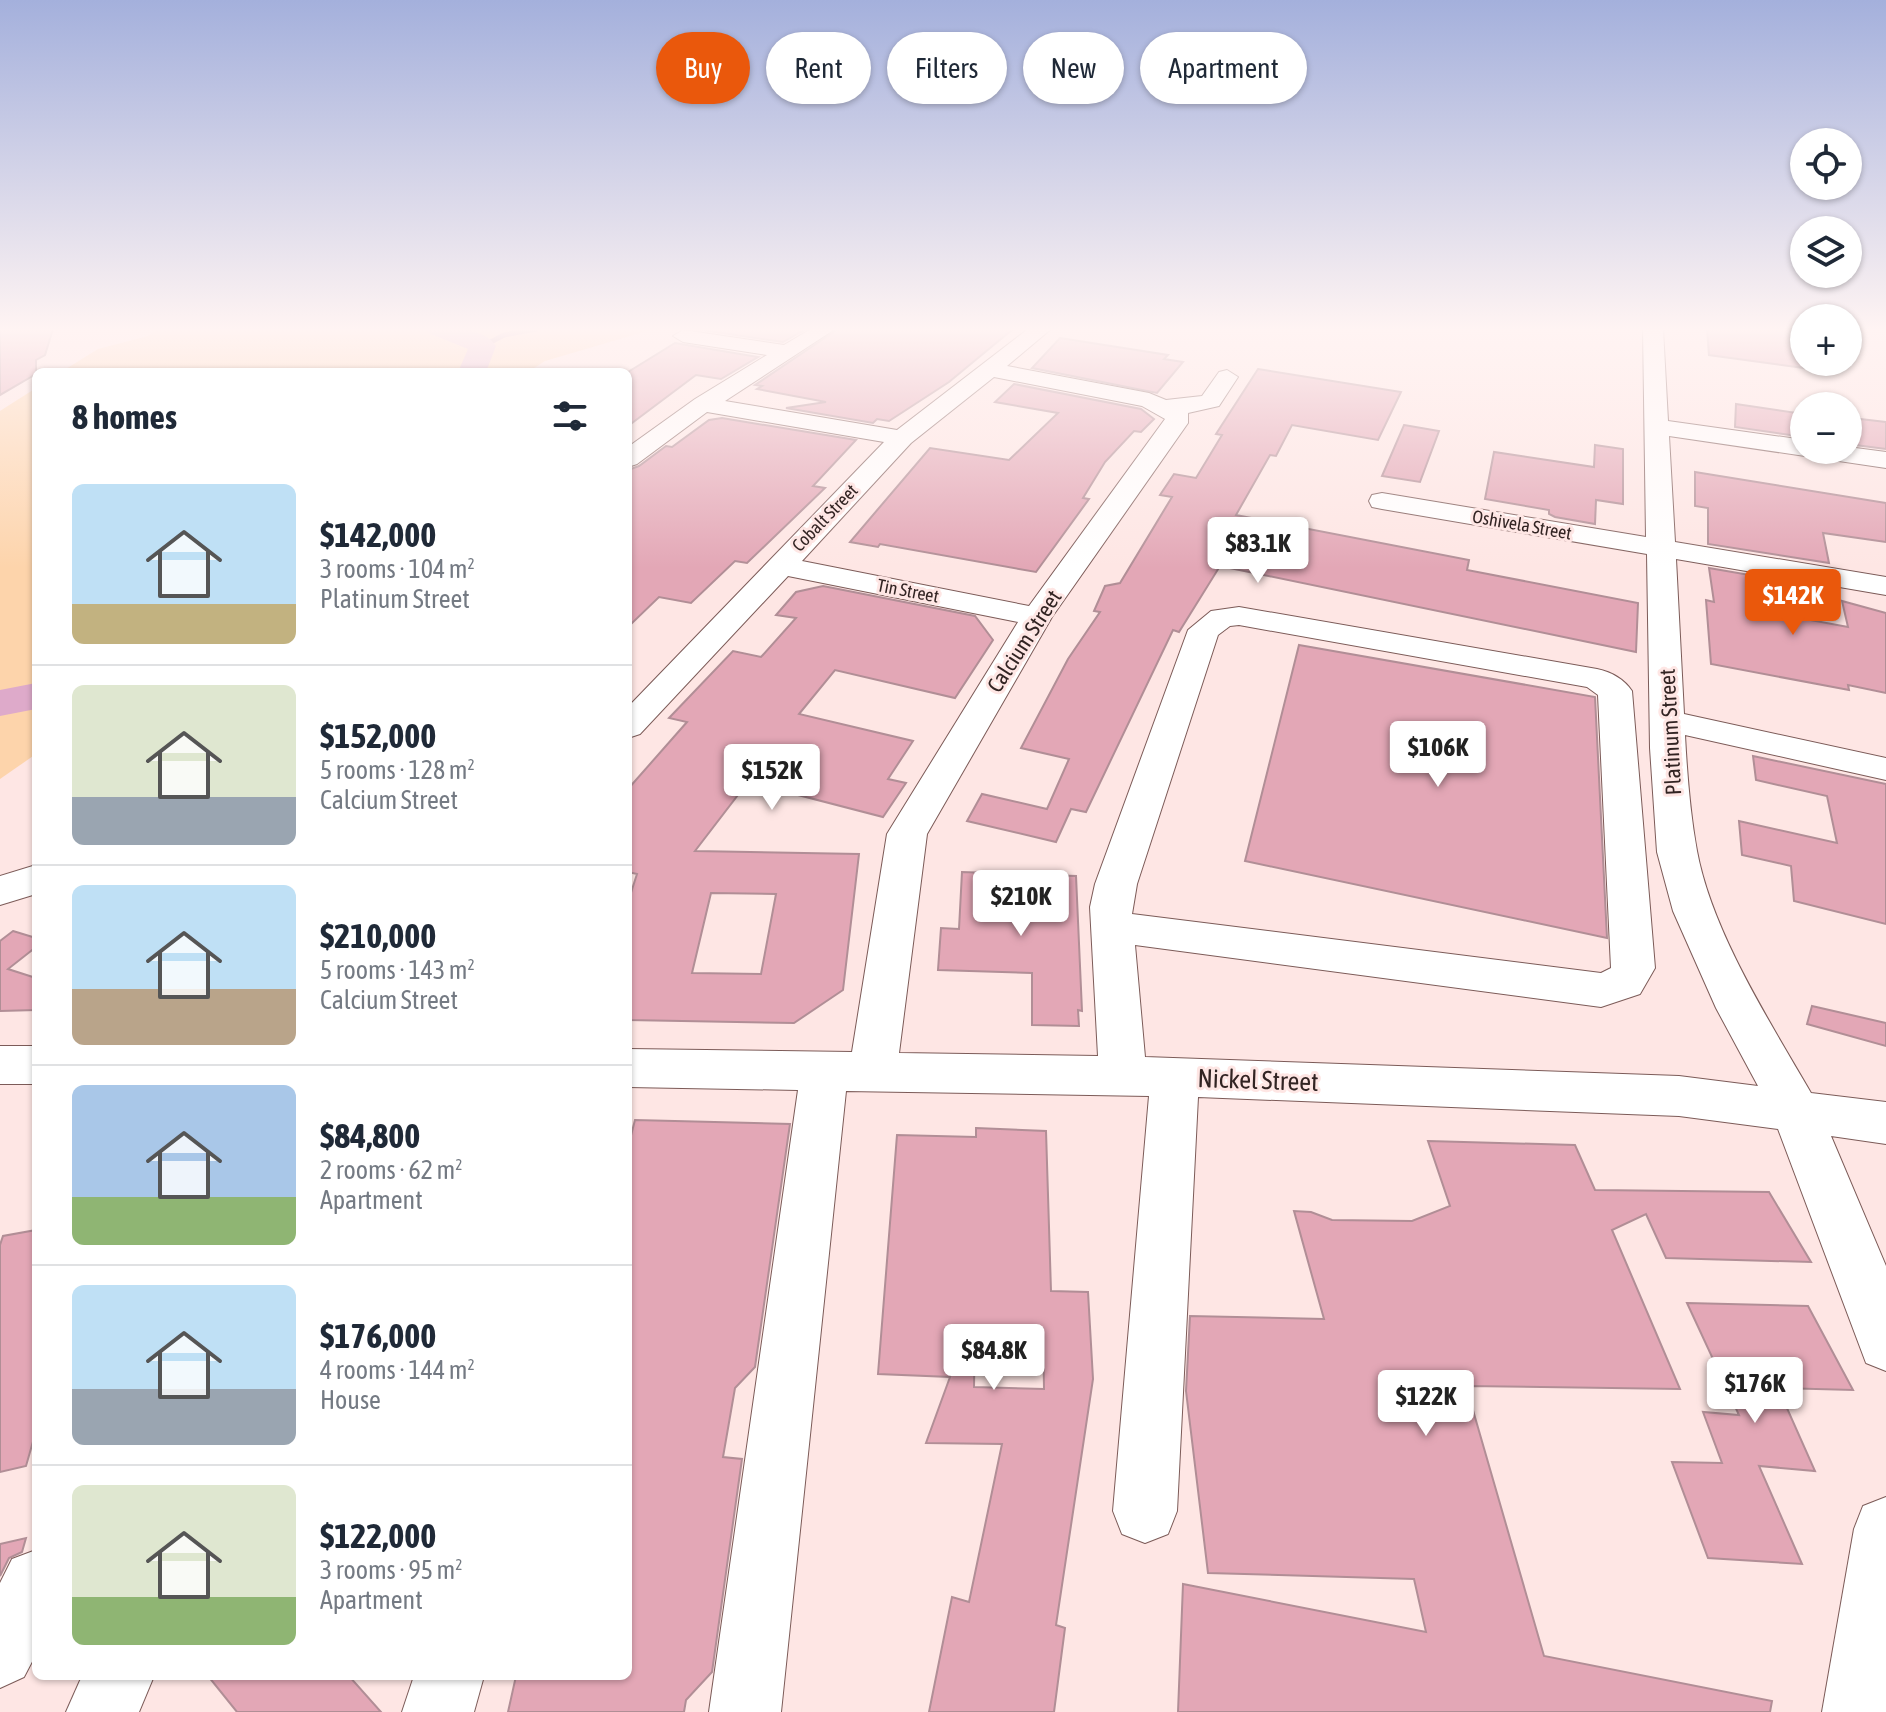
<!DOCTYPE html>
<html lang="en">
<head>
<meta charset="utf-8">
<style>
	body { margin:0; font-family:"Asap Condensed",sans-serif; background:#f2f2f3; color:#1f2937; height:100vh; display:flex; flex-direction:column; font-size:30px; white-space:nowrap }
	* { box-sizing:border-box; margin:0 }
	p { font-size:26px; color:#747a83 }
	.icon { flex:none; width:44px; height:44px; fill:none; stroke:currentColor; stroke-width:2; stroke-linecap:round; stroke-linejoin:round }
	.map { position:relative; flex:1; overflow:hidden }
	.drawer { position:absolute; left:32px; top:368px; width:600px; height:1312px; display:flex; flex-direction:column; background:#fff; border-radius:12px; box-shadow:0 2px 6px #0004 }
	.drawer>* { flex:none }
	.guide { position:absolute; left:656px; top:32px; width:760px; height:72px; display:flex; gap:16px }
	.tools { position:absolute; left:1790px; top:128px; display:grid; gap:16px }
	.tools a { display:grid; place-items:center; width:72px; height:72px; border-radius:50%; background:#fff; box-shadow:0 2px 6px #0004; font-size:40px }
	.price { position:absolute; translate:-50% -68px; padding:0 18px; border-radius:8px; background:#fff; color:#222; font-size:26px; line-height:52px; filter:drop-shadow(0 2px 4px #0008) }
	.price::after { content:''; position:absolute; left:50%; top:48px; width:24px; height:18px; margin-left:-12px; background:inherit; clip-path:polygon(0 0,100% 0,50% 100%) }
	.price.active { background:#ea580c; color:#fff }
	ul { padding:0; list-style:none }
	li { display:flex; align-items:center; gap:24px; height:200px; padding:0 40px }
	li+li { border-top:2px solid #e0e1e3 }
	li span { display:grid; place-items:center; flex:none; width:224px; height:160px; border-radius:12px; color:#555 }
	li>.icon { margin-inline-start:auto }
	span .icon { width:96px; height:96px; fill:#fffc; stroke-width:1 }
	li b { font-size:34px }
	h2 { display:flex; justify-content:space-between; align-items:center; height:96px; padding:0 40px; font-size:34px }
	.chip { padding:0 28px; border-radius:36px; background:#fff; box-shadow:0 2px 6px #0004; font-size:28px; line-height:72px }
	.chip.active { background:#ea580c; color:#fff }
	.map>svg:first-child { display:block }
</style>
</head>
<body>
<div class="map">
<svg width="1886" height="1712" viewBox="0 0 1886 1712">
	<rect width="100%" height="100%" fill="#fee6e4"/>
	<g fill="#fdd4ab">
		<path d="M156,329H654L545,361L528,372H61L98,349L148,336Z"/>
		<path d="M36,388V754L0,779V411Z"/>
	</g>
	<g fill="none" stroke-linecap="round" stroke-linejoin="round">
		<path stroke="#aa8298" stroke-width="5" d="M483,346L504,335L536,329"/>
		<g fill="#deaaca" fill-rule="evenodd">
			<path d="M427,329C448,328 483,326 496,346L486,372H458L468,349L431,334Z"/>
			<path d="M36,683V709L0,716V690Z"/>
		</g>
	</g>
	<g fill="#e3a7b6" stroke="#b18e96" stroke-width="2" fill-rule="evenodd">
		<path d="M0,329H53L45,355L36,360V374L0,395Z"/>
		<path d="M695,329H806L783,342Z"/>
		<path d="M838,329H1013L949,382L889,421L877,419L873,423L786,408L826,402L757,389L762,386L755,385Z"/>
		<path d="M1707,329H1804V368L1709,355Z"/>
		<path d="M1060,338L1168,355L1164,359L1183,362L1157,393L1032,368Z"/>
		<path d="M675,343L758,357L721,379L696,375L628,426V372Z"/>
		<path d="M1258,369L1401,392L1378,440L1292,425L1276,456L1270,455L1236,515L1469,560L1467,570L1638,603L1636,652L1220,566L1179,632L1173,630L1086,812L1071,809L1056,842L967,821L982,794L1047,809L1069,759L1021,748L1068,659L1100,612L1094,611L1105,586L1120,583L1172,497L1160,495L1174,474L1196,478L1222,435L1216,434Z"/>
		<path d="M1014,384L1141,409L1154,419L1141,432L1134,431L1105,462L1083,498L1089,499L1036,572L880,544L878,547L850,542L930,448L1009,460L1058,413L995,402Z"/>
		<path d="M1736,404L1804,414V437L1735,427Z"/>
		<path d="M722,418L856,440L813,486L825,488L747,563L735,561L691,603L659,597L628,627V470L639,466L666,446L672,447L709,420Z"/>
		<path d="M1852,418L1886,422V449L1848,444V420L1853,421Z"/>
		<path d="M1404,425L1439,431L1420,482L1382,476Z"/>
		<path d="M1595,445L1623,449V504L1596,500L1595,524L1555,517L1549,514V510L1485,499L1494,452L1594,467Z"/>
		<path d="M1695,472L1886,503V542L1823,533L1829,563L1708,544V508L1695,506Z"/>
		<path d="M1709,568L1784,581L1783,615L1848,627L1842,601L1886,613V693L1848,685L1849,690L1711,664L1706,600L1714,602Z"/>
		<path d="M823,586L975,616L993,640L955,698L835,670L799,714L913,741L888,779L906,783L883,817L748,782L695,851L859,854L843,990L794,1023L628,1020V902L637,874L628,872V789L687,722L669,718L733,651L761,657L796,618L776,615L796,592ZM711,893L776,894L761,974L692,973Z"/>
		<path d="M1299,645L1595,697L1607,938L1245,861Z"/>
		<path d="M1753,756L1886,784V924L1794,901L1791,866L1742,855L1739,821L1837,843L1827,796L1756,780Z"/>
		<path d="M962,872L1076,876L1082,1011L1078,1010L1079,1026L1032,1025V973L938,970L941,928L959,929Z"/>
		<path d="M13,931L36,938V947L8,969L36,978V1010L0,1011V941Z"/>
		<path d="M1812,1006L1886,1023V1046L1807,1024Z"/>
		<path d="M635,1120L790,1124L755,1367L735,1388L723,1457L742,1459L712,1672L686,1700L684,1712H508L516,1676H628V1147Z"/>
		<path d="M976,1128L1046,1131L1051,1291L1088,1292L1093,1379L1056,1625L1065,1628L1054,1712H929L952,1597L969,1602L1002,1444L926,1443L950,1377L878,1374L897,1135L976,1137ZM975,1326L1043,1329L1044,1389L974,1387Z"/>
		<path d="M1428,1141L1575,1145L1595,1190L1769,1192L1811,1262L1666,1258L1646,1214L1612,1230L1680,1389L1466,1386L1544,1656L1772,1701L1770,1712H1178L1183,1584L1426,1632L1414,1579L1208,1573L1186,1391L1190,1316L1324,1319L1294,1211L1311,1212L1332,1220L1412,1221L1450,1206Z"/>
		<path d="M36,1230V1431L26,1466L0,1472V1245L3,1236Z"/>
		<path d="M1687,1303L1808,1306L1853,1390L1778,1388L1815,1471L1759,1466L1802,1564L1708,1558L1672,1462L1722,1463L1703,1412L1739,1415Z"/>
		<path d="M26,1538L22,1552L9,1558L0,1576V1544Z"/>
		<path d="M208,1676H349L381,1712H237Z"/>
	</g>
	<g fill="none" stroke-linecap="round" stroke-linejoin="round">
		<defs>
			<g id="minor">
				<path d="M811,329H835L725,401L897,430L1028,329H1051L1007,366L1149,393L1166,400L1202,396L1219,372L1227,370L1238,377L1219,406L1188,413V423L1052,617L927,834L899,1053L1098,1056L1090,907L1095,884L1188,630L1211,611L1239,607L1597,669C1611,672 1624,679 1632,691L1655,968L1640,994L1601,1007L1135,945L1145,1057L1679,1076L1758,1086L1716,1008L1673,911L1657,852L1650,748L1647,554L1382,509L1372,507L1369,501L1372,495L1382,493L1646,537L1643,329H1663L1668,421L1804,440V450H1848V447L1886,452V468L1669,436L1675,542L1886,577V595L1676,559L1684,714L1886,758V780L1685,735C1687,773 1690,813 1697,851C1712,932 1770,1022 1811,1093L1886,1102V1144L1831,1136L1886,1266V1371L1866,1363L1778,1129L1679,1116L1198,1097L1177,1511L1168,1534L1145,1543L1122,1534L1113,1511L1149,1096L846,1091L781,1712H709L798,1090L628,1087V1049L852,1052L887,834L1018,622L788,576L640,734L628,738V707L884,442L707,412L637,464L628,467V447L695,399L767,355L683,342L673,336L683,330L784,345ZM994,377L1142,406L1165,419L1029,606L802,561L911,443ZM1239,625L1587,687L1598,695L1611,968L1601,973L1132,914L1137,884L1218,635L1230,626Z"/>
				<path d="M36,865V894L0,905V876Z"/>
				<rect x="0" y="1046" width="36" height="38"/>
				<path d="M1886,1497V1712H1822L1854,1529L1863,1506Z"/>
				<path d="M36,1550V1654L24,1677L0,1688V1583L12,1559Z"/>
				<path d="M82,1676H154L139,1712H66Z"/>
				<path d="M414,1676H484L474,1712H402Z"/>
			</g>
		</defs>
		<use href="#minor" stroke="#7c5b58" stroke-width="2"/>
		<use href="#minor" fill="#fff" fill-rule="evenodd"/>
	</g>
	<linearGradient id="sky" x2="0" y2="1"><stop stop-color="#a4b0dc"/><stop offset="0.58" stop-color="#fff4f3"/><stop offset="1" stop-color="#fff4f3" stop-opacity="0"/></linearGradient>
	<rect width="1886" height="568" fill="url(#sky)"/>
	<g text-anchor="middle" stroke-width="6" stroke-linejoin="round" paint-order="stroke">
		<g font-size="18" fill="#322423" stroke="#fee6e4">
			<text transform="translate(825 518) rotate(-46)" y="6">Cobalt Street</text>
			<text transform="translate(1522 525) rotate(10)" y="6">Oshivela Street</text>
			<text transform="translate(908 591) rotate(11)" y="6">Tin Street</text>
		</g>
		<g font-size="22" fill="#322423" stroke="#fee6e4">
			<text transform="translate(1024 641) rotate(-57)" y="8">Calcium Street</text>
			<text transform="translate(1670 732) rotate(-93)" y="8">Platinum Street</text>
		</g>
		<g font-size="26" fill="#322423" stroke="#fee6e4">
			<text transform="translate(1258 1080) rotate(2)" y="9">Nickel Street</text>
		</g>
	</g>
</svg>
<div class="tools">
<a><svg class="icon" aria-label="locate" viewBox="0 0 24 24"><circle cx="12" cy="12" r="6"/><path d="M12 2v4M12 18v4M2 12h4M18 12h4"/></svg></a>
<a><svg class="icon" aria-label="layers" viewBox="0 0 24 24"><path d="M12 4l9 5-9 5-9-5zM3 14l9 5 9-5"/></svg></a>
<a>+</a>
<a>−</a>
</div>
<b class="price" style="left:1258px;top:585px">$83.1K</b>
<b class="price active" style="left:1793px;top:637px">$142K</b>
<b class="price" style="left:1438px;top:789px">$106K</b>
<b class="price" style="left:772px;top:812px">$152K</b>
<b class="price" style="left:1021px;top:938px">$210K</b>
<b class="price" style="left:994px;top:1392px">$84.8K</b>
<b class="price" style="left:1755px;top:1425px">$176K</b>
<b class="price" style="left:1426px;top:1438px">$122K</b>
<div class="guide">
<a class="chip active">Buy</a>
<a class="chip">Rent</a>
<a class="chip">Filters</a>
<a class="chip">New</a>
<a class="chip">Apartment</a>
</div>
<section class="drawer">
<h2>8 homes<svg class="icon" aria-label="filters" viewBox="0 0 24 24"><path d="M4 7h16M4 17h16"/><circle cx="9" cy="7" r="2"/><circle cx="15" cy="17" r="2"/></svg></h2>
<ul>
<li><span style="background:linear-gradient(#bfe0f5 75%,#c2b280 0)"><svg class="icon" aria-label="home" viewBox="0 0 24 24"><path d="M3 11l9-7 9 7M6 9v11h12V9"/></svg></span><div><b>$142,000</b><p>3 rooms · 104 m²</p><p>Platinum Street</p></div></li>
<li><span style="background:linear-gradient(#dfe7d0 70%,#9aa5b1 0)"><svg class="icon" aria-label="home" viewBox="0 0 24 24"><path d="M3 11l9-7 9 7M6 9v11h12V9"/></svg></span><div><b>$152,000</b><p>5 rooms · 128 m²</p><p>Calcium Street</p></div></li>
<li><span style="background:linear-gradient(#bfe0f5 65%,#b9a48a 0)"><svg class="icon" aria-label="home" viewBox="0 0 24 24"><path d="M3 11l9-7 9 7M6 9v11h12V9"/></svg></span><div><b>$210,000</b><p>5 rooms · 143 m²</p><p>Calcium Street</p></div></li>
<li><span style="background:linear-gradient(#a9c7e8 70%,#8fb573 0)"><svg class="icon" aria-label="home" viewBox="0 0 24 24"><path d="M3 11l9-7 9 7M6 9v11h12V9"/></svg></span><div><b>$84,800</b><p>2 rooms · 62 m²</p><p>Apartment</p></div></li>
<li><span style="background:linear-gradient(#bfe0f5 65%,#9aa5b1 0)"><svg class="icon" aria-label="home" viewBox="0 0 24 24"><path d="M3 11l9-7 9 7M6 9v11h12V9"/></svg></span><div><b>$176,000</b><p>4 rooms · 144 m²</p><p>House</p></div></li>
<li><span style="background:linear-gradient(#dfe7d0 70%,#8fb573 0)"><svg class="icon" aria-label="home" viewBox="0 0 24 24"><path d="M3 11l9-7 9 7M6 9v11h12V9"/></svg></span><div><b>$122,000</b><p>3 rooms · 95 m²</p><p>Apartment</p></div></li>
</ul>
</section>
</div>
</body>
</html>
